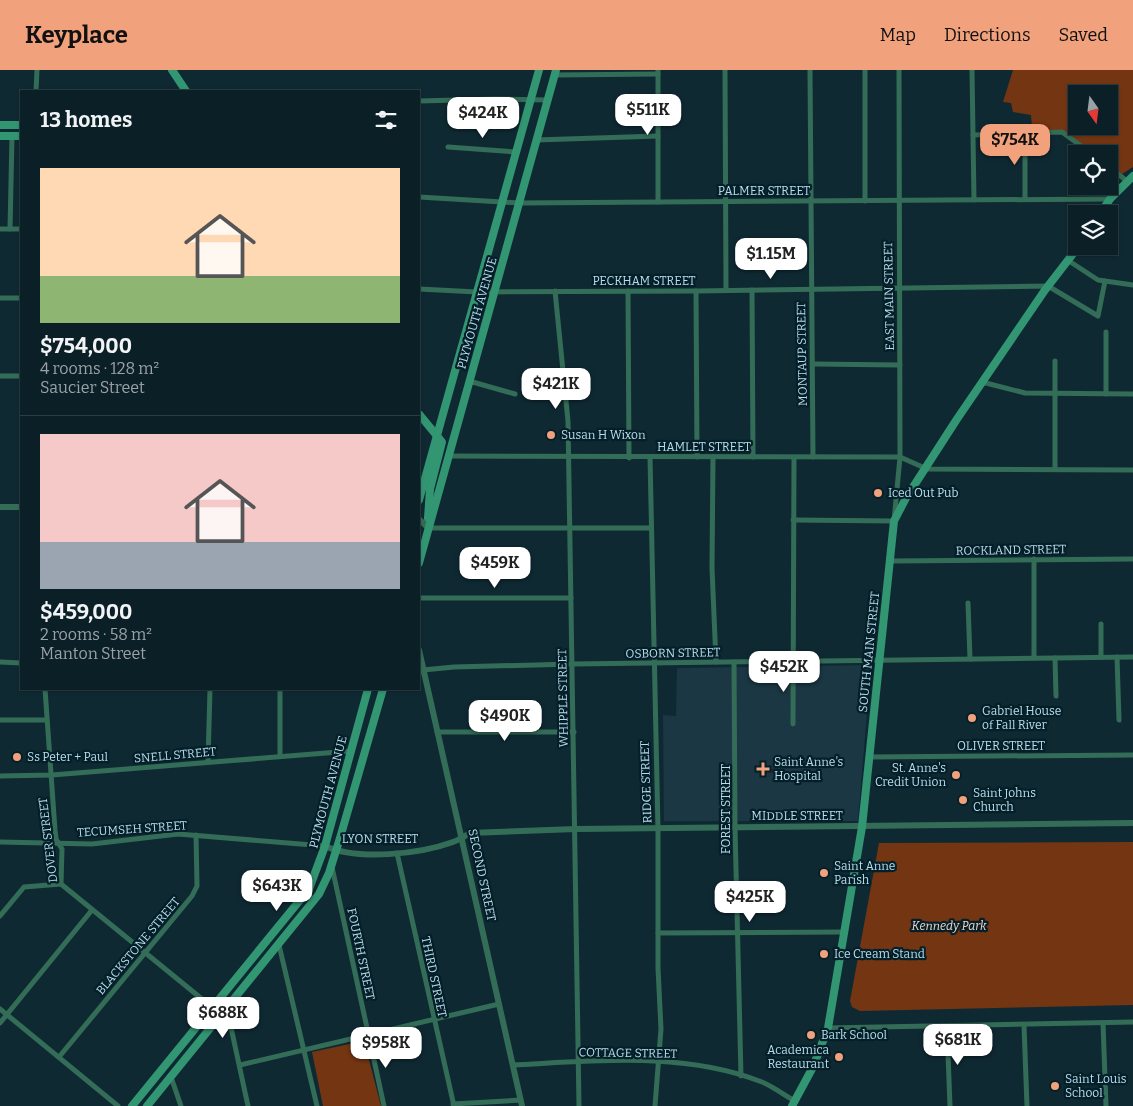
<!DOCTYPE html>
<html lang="en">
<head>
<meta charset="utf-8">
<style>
	body { margin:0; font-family:Bitter,serif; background:#192c32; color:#f1f3f6; height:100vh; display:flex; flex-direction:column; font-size:19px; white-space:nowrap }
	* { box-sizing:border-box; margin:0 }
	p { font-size:16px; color:#9aa2a7 }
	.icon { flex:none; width:28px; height:28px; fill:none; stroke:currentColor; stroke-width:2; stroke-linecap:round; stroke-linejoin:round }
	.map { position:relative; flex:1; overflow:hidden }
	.sheet { position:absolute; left:20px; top:20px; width:400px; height:600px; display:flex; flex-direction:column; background:#0b1f26; border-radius:0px; box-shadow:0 1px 4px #0004,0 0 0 1px #2b3d43 }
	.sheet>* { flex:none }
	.needle { width:32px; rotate:166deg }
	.buttons { position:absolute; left:1068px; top:15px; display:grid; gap:10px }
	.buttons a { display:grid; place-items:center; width:50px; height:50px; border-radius:0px; background:#0b1f26; box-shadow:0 1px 4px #0004,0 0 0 1px #2b3d43; font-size:25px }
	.price { position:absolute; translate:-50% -42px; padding:0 11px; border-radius:10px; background:#fff; color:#222; font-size:16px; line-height:32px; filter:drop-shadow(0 1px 2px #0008) }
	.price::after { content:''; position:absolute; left:50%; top:30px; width:15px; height:11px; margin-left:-8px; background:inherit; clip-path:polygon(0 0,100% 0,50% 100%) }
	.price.on { background:#f1a17c; color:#111 }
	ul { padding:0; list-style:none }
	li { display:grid; align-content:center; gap:10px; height:265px; padding:0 20px }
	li+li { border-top:1px solid #2b3d43 }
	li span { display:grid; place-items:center; height:155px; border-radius:0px; color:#555 }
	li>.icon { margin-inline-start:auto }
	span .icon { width:90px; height:90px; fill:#fffc; stroke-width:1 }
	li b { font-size:21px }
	h2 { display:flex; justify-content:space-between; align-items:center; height:60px; padding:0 20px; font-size:21px }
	header { display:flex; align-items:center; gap:30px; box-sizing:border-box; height:70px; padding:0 25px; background:#f1a17c; color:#111 }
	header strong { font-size:24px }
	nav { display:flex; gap:28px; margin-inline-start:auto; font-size:18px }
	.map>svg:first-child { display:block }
</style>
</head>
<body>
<header>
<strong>Keyplace</strong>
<nav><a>Map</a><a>Directions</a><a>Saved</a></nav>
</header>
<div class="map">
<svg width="1133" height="1036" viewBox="0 0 1133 1036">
	<rect width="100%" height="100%" fill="#0f2933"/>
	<path fill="#1a3743" d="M871,595L858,751H664L663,645L676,646L677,598Z"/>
	<g fill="#743512" fill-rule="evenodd">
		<path d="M1013,0H1133V97L1122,104L1109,95V84H1093L1063,63L1032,58L1031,45L1013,42L1011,33L1003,32ZM1076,24H1109V56H1076Z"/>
		<path d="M1133,772V935L860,941L852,937L850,931L879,773Z"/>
		<path d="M364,971L381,1036H323L312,982Z"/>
	</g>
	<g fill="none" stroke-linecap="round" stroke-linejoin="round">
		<g stroke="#346d57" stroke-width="5">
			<path d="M658,0V132"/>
			<path d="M725,0L726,220"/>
			<path d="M810,0L813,387"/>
			<path d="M865,0V131"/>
			<path d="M972,0L974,130"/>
			<path d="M555,5L658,4"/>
			<path d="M36,21L37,0"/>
			<path d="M419,31L495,29L548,30"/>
			<path d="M1025,63V129"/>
			<path d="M973,65L1062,62L1092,84"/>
			<path d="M536,70L658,66"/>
			<path d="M448,77L516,82"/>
			<path d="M1109,97L1127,111"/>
			<path d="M419,127L519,133L1110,129"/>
			<path d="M0,159H21"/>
			<path d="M10,159L12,66"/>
			<path d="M1069,191L1098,210L1133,215"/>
			<path d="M419,219L477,222L696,221L1048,216L1098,246L1105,211"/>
			<path d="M752,220L753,387"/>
			<path d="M555,221L568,351L579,1036"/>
			<path d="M628,221L629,388"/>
			<path d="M696,221L697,387"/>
			<path d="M0,228H21"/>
			<path d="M1106,262V324"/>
			<path d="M814,294L900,295"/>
			<path d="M0,306H21"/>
			<path d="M469,311L515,324"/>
			<path d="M982,312L1025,323L1133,324"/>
			<path d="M448,386L900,387L927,399L1133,400"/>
			<path d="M650,387L658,760V898L661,959L655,1036"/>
			<path d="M713,387L712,498L716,592"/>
			<path d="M1055,399V291"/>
			<path d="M793,450L894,451L900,387L899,0"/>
			<path d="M428,458H650"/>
			<path d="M1034,489V588"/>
			<path d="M890,491L1133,489"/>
			<path d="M419,528H571"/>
			<path d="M968,533L970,589"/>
			<path d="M1101,554V587"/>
			<path d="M1117,587L1119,650"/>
			<path d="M1055,588L1056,626"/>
			<path d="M0,592L21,593"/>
			<path d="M734,592L735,758L741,1006"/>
			<path d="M423,600L454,597L572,594L1133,587"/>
			<path d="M45,619L55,760L56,769L62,779L61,814L213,938"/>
			<path d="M0,650H46"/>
			<path d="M793,654L794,388"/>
			<path d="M437,662H574"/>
			<path d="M280,686V619"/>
			<path d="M870,687L1133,685"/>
			<path d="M208,691L210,619"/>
			<path d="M0,706L52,705L351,681"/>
			<path d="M0,772L92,774L178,764L325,776"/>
			<path d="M397,783L454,1036"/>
			<path d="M332,797L384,1036"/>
			<path d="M0,846L24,817L61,814"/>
			<path d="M658,863L843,862"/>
			<path d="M279,875L317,1036"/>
			<path d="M0,939L118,1036"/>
			<path d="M227,939L248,1036"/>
			<path d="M0,953L92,840"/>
			<path d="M1103,953L1106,1036"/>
			<path d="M1024,955L1027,1036"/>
			<path d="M947,957L950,1036"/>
			<path d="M828,958L1133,952"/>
			<path d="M59,987L192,826L197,816L196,765"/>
			<path d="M240,995L499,934"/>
			<path d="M513,995C594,991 685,981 762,1012C774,1017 784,1025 795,1031"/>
			<path d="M171,1007L181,1036"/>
			<path d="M453,1034L521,1030"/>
		</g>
		<g stroke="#346d57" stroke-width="6">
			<path d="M0,437H21"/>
			<path d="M419,449L428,458"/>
			<path d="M419,580L522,1036"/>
			<path d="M325,776C358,791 420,784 453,772C459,770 465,766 470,763L576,759L1133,753"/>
		</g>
		<g stroke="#329673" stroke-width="8">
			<path d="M172,0L186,21"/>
			<path d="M0,55H21"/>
			<path d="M0,66H21"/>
			<path d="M1100,144L1110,129L1133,106"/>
			<path d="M419,344L442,372L430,419L428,448"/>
			<path d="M419,430L539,0"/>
			<path d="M419,493L556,0"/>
			<path d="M132,1036L309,819L325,776L368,619"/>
			<path d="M147,1036L319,824L329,803L340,768L383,619"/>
			<path d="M792,1036L813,997L828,958L862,757L894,451L906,428L957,349L1045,220L1079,176"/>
		</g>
	</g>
	<g fill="#f1a17c" stroke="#051f29" stroke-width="2">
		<circle cx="551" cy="365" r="5"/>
		<circle cx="878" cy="423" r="5"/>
		<circle cx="972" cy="648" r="5"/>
		<circle cx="17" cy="687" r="5"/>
		<path d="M760.5 691.5h5v5h5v5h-5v5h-5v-5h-5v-5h5z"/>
		<circle cx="956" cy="705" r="5"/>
		<circle cx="963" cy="730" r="5"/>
		<circle cx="824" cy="803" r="5"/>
		<circle cx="824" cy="884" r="5"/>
		<circle cx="811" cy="965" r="5"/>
		<circle cx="839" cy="987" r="5"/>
		<circle cx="1055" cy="1016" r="5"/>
	</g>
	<g text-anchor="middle" stroke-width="4.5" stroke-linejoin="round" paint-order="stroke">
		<g font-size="12" fill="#b7dded" stroke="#051f29">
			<text x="764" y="125">PALMER STREET</text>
			<text x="644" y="215">PECKHAM STREET</text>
			<text transform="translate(889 226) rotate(-91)" y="4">EAST MAIN STREET</text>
			<text transform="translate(477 243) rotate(-74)" y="4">PLYMOUTH AVENUE</text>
			<text transform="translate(802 284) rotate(-91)" y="4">MONTAUP STREET</text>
			<text x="704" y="381">HAMLET STREET</text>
			<text transform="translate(1011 480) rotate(-1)" y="4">ROCKLAND STREET</text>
			<text transform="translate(869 582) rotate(-84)" y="4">SOUTH MAIN STREET</text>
			<text transform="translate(673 583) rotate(-1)" y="4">OSBORN STREET</text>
			<text transform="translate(563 628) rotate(-91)" y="4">WHIPPLE STREET</text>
			<text x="1001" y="680">OLIVER STREET</text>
			<text transform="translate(175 685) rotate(-5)" y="4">SNELL STREET</text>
			<text transform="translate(646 712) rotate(-92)" y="4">RIDGE STREET</text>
			<text transform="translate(328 722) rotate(-75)" y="4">PLYMOUTH AVENUE</text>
			<text transform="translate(726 739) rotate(-90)" y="4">FOREST STREET</text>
			<text x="797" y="750">MIDDLE STREET</text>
			<text transform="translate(132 759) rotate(-4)" y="4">TECUMSEH STREET</text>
			<text x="380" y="773">LYON STREET</text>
			<text transform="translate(48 770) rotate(-97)" y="4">DOVER STREET</text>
			<text transform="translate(482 805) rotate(78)" y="4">SECOND STREET</text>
			<text transform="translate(138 876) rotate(-50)" y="4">BLACKSTONE STREET</text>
			<text transform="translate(361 884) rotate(78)" y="4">FOURTH STREET</text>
			<text transform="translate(434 907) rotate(78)" y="4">THIRD STREET</text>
			<text transform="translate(628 983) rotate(1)" y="4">COTTAGE STREET</text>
		</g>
		<g font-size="12" fill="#b7dded" stroke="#051f29" text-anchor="start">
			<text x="561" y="369">Susan H Wixon</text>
			<text x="888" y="427">Iced Out Pub</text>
			<text x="982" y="645">Gabriel House<tspan x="982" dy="14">of Fall River</tspan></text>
			<text x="27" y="691">Ss Peter + Paul</text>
			<text x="774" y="696">Saint Anne's<tspan x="774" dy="14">Hospital</tspan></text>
			<text x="946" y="702" text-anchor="end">St. Anne's<tspan x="946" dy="14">Credit Union</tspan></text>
			<text x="973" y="727">Saint Johns<tspan x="973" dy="14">Church</tspan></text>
			<text x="834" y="800">Saint Anne<tspan x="834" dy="14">Parish</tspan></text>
			<text x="834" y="888">Ice Cream Stand</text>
			<text x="821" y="969">Bark School</text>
			<text x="829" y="984" text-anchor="end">Academica<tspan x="829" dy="14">Restaurant</tspan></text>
			<text x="1065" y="1013">Saint Louis<tspan x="1065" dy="14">School</tspan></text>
		</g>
		<g font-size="12" font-style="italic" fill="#f4d6c9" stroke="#051f29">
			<text x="949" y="860">Kennedy Park</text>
		</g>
	</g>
</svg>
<div class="buttons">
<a><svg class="needle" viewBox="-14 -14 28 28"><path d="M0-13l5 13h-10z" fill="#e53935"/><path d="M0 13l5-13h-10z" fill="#9aa2a7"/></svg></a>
<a><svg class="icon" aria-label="locate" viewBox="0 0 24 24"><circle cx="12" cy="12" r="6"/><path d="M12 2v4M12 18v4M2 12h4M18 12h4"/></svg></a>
<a><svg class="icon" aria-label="layers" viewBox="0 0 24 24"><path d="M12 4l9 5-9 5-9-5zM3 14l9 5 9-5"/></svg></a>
</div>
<b class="price" style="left:648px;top:66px">$511K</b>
<b class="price" style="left:483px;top:69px">$424K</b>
<b class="price on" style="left:1015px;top:96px">$754K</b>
<b class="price" style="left:771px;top:210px">$1.15M</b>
<b class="price" style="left:556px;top:340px">$421K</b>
<b class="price" style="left:495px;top:519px">$459K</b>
<b class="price" style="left:784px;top:623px">$452K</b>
<b class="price" style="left:505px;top:672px">$490K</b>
<b class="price" style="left:277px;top:842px">$643K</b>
<b class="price" style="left:750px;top:853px">$425K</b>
<b class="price" style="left:223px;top:969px">$688K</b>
<b class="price" style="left:958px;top:996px">$681K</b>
<b class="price" style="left:386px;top:999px">$958K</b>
<section class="sheet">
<h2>13 homes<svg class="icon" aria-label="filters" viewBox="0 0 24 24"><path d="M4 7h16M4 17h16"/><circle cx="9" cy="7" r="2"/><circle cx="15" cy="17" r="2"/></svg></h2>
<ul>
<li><span style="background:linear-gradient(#ffd9b3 70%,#8fb573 0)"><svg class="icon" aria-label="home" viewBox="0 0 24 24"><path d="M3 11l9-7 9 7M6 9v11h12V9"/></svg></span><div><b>$754,000</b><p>4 rooms · 128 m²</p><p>Saucier Street</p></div></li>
<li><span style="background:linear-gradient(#f6c9c9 70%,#9aa5b1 0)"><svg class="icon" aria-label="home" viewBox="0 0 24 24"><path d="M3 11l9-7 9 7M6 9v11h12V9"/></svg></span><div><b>$459,000</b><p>2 rooms · 58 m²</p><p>Manton Street</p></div></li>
</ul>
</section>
</div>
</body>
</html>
